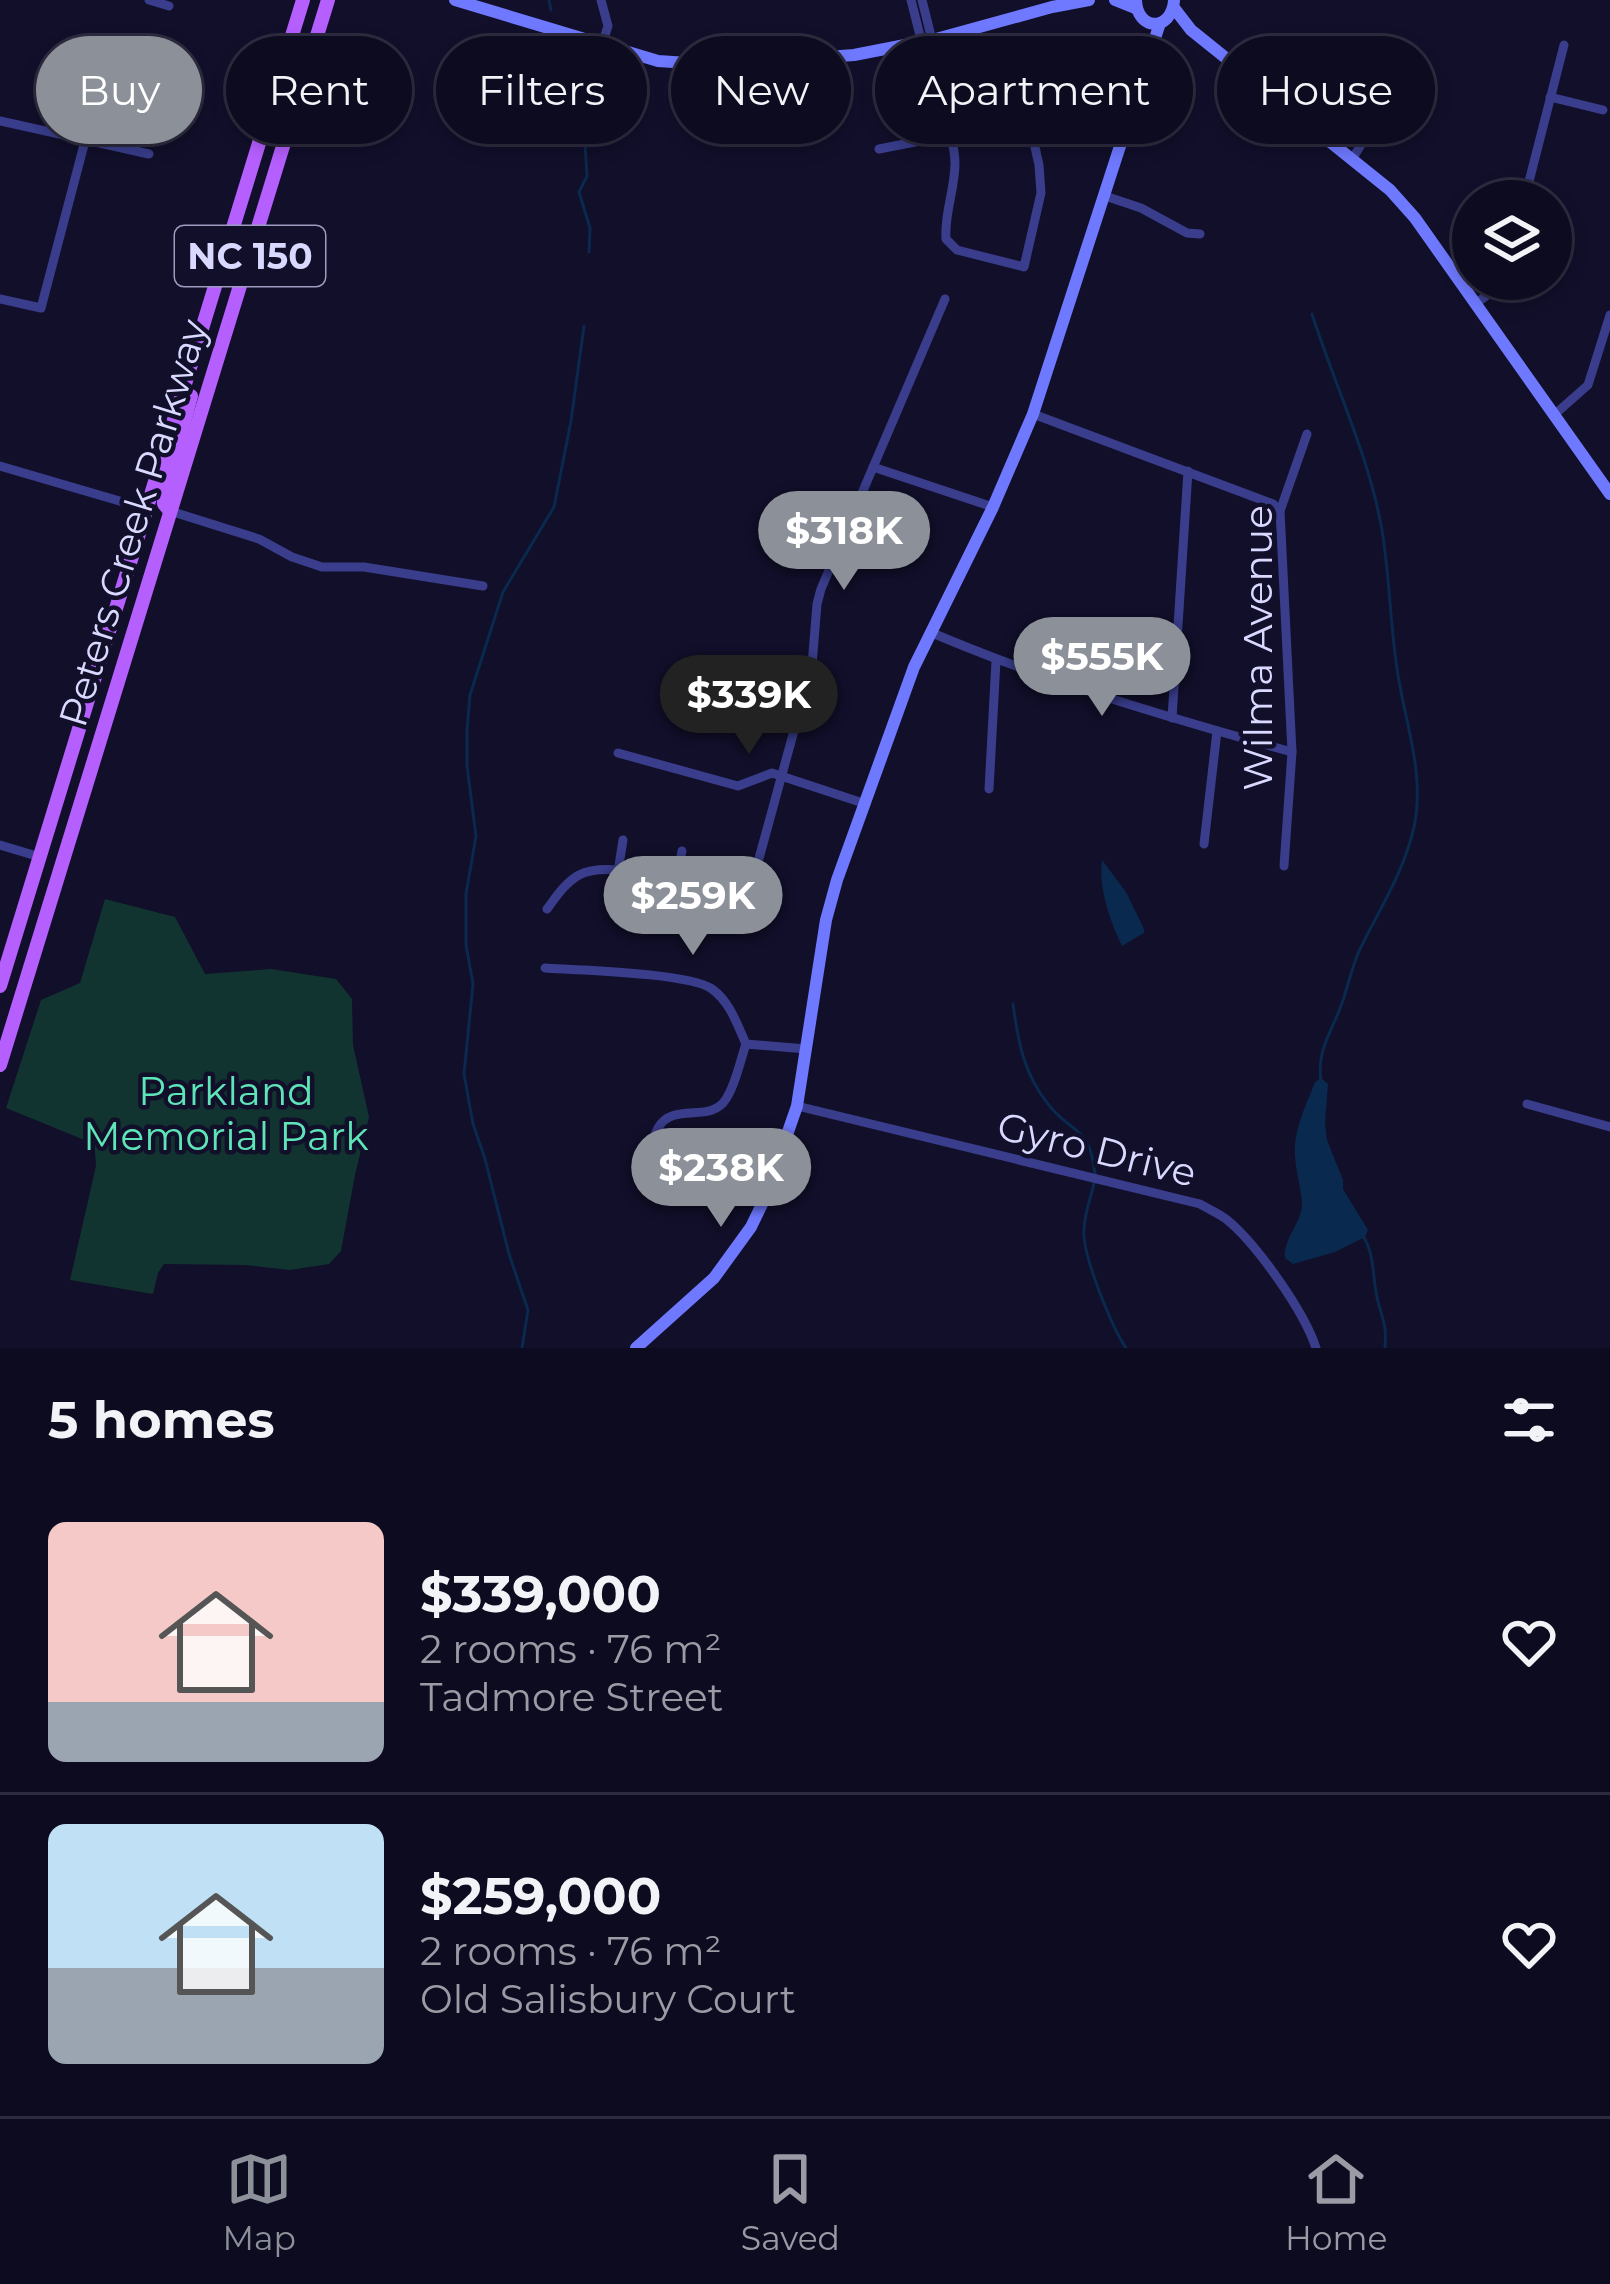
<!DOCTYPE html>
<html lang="en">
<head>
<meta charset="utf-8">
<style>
	body { margin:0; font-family:Montserrat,sans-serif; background:#161429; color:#f1f3f6; height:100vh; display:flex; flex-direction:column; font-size:45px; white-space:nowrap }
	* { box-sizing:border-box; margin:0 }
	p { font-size:39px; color:#9a9ba5 }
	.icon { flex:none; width:66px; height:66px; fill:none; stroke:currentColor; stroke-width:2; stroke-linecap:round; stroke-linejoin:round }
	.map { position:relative; height:1348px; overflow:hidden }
	.sheet { display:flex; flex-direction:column; background:#0d0b20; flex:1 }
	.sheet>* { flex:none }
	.guide { position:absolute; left:36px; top:36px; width:1539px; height:108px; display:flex; gap:24px }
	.tools { position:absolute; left:1452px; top:180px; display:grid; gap:24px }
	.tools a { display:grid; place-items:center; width:120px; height:120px; border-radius:50%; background:#0d0b20; box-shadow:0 6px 18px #0003,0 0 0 3px #2d2b3e; font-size:60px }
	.price { position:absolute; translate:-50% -102px; padding:0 27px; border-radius:42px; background:#8c9099; color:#fff; font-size:39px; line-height:78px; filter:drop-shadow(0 3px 6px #0008) }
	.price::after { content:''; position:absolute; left:50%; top:72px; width:36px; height:27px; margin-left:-18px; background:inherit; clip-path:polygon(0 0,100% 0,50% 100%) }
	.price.on { background:#222; color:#fff }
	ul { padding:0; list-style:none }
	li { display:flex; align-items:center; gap:36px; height:300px; padding:0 48px }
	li+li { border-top:3px solid #2d2b3e }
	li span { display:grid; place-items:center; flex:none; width:336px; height:240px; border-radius:18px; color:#555 }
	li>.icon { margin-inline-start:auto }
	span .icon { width:144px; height:144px; fill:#fffc; stroke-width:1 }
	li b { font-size:51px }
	h2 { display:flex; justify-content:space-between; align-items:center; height:144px; padding:0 48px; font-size:51px }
	.tag { padding:0 42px; border-radius:54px; background:#0d0b20; box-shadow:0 6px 18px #0003,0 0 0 3px #2d2b3e; font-size:42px; line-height:108px }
	.tag.on { background:#8c9099; color:#fff }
	.tab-bar { display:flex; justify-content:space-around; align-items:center; height:168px; border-top:3px solid #2d2b3e; background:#0d0b20; font-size:33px; color:#9a9ba5 }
	.tab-bar a { display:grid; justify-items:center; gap:6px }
	.tab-bar .on { color:#8c9099 }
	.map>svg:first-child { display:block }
</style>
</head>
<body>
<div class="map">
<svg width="1610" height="1348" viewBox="0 0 1610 1348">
	<rect width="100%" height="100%" fill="#110f2a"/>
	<path fill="#123430" d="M105,899L175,917L205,974L271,969L336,979L352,999L353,1045L369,1117L355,1175L341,1251L329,1264L290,1270L246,1265L164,1264L158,1273L153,1294L70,1280L96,1166L95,1152L87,1141L6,1108L41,1000L80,983Z"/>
	<g fill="#0a294e">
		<path d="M1102,860L1126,892L1144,929V933L1122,946C1110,922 1098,886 1102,860Z"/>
		<path d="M1321,1078L1328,1084L1325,1123L1327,1140L1343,1180V1189L1368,1230L1365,1237L1335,1252L1293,1264L1285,1258C1283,1238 1302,1223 1302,1204C1301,1188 1296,1172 1295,1156C1293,1130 1306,1106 1315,1082Z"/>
	</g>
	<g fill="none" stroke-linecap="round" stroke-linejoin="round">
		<g stroke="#0a294e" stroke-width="3">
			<path d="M549,0L551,10"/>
			<path d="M552,51L554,68L572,100"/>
			<path d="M585,145L587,176L579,192L590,228L589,252"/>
			<path d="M1312,314C1335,386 1369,456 1382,530C1390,578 1390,627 1398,675C1406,726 1425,774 1414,827C1404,872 1379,910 1359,951C1352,967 1348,986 1342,1003C1333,1030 1316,1050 1321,1080"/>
			<path d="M1013,1004C1018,1042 1024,1074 1048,1104C1073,1136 1089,1124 1095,1173"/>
			<path d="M1094,1183C1091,1198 1084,1214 1084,1230C1082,1255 1112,1327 1126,1348"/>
			<path d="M1363,1236C1375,1255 1372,1275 1377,1297C1382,1321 1387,1321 1385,1348"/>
			<path d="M522,1348L528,1310L509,1254L485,1159L473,1124L464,1074L473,984L466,945V894L476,836L467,766V730L470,695L503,592L554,507L571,421L584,326"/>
		</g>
		<g stroke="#393d8b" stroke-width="9">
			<path d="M149,0L169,6"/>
			<path d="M601,0L608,26L602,44"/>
			<path d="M911,0L936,99L944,109"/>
			<path d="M983,52L1004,132"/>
			<path d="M1021,88L1030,125"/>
			<path d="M994,93L1057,80L1136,101"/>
			<path d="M1550,97L1603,110"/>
			<path d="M0,121L149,154"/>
			<path d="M879,149L935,138H974L1030,125L1039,165L1041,193L1024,267L957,250L946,239C944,214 955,189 955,163C955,140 943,119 946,96L922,0"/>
			<path d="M1353,158L1401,78"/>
			<path d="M1105,196L1141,208L1187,233L1200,234"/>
			<path d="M1524,201L1564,45"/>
			<path d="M0,299L41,308L85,141"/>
			<path d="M1475,304L1486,296L1500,279"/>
			<path d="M1033,414L1273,504L1280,511"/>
			<path d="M1554,415L1588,385L1610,315"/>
			<path d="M0,466L147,509"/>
			<path d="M873,467L993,507"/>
			<path d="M170,511L259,539L292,557L322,567H364L483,586"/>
			<path d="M930,632C1047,682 1170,718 1292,752"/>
			<path d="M1172,718L1188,471"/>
			<path d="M618,753L738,786L772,773L866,804"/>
			<path d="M989,789L996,661"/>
			<path d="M1204,844L1217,731"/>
			<path d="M0,845L40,857"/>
			<path d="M1284,866L1292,752L1280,511L1307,434"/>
			<path d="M677,879L682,851"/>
			<path d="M547,909C556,897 565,883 579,875C618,855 700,897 739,882C749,879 753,870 758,862L812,665L817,604L821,589L945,299"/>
			<path d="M618,917L614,897L623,840"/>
			<path d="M545,968C578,970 690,973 712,989C730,1002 737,1024 746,1044L806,1049"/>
			<path d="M1527,1104L1610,1127"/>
			<path d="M797,1106L1200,1204C1208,1209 1218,1213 1226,1219C1256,1243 1304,1311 1316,1348"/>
			<path d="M649,1186C651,1168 649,1143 658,1128C673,1101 711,1124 726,1099C736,1084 740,1061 746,1044"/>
		</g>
		<g stroke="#6f79ff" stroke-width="12">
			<path d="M455,0L658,61L703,64L758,51L777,50L827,57L854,55L936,39L1052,7L1089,0"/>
			<path d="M1115,0L1135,8"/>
			<path d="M1136,0C1137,31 1171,32 1174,1"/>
			<path d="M1174,8L1191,30L1390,190L1415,218L1610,494"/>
			<path d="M636,1348L714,1278L751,1227L765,1198L797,1106L826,920L837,880L914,667L993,507L1033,414L1160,23"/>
		</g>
		<g stroke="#b55fff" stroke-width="14">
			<path d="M170,511L164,504V496L191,396"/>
			<path d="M0,986L303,0"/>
			<path d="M0,1065L328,0"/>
		</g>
	</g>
	<g text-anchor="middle" stroke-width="9" stroke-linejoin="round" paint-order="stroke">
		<rect fill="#110f2a" stroke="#9d9cbf" stroke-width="3" x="175" y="226" width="150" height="60" rx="9"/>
		<g font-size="36" font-weight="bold" fill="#d9d8ff">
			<text x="250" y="269">NC 150</text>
		</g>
		<g font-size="39" fill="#d9d8ff" stroke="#110f2a">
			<text transform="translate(133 523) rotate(-73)" y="14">Peters Creek Parkway</text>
			<text transform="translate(1258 648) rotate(-90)" y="14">Wilma Avenue</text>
			<text transform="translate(1097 1149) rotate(14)" y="14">Gyro Drive</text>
		</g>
		<g font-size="39" fill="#5ee5b7" stroke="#110f2a">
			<text x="226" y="1105">Parkland<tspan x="226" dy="45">Memorial Park</tspan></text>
		</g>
	</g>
</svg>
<div class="tools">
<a><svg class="icon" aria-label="layers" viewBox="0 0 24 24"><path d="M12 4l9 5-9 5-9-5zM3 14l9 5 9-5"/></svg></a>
</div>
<b class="price" style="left:844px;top:593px">$318K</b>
<b class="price" style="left:1102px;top:719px">$555K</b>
<b class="price on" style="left:749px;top:757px">$339K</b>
<b class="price" style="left:693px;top:958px">$259K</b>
<b class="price" style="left:721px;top:1230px">$238K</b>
<div class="guide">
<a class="tag on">Buy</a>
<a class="tag">Rent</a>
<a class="tag">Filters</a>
<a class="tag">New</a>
<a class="tag">Apartment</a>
<a class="tag">House</a>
</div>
</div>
<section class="sheet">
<h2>5 homes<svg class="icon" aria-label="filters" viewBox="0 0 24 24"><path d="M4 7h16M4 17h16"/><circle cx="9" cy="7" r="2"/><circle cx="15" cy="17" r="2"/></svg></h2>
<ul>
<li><span style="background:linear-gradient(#f6c9c9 75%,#9aa5b1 0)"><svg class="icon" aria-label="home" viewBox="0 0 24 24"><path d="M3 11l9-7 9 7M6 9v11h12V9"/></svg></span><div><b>$339,000</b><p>2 rooms · 76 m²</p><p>Tadmore Street</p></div><svg class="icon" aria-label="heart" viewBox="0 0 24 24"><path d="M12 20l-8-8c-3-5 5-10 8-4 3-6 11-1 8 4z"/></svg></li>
<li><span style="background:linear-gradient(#bfe0f5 60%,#9aa5b1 0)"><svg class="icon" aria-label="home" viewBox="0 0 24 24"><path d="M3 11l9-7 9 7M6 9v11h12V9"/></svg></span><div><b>$259,000</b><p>2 rooms · 76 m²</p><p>Old Salisbury Court</p></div><svg class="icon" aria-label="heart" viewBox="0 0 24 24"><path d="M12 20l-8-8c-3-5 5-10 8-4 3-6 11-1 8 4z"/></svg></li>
</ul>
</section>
<nav class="tab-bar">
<a class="on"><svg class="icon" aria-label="map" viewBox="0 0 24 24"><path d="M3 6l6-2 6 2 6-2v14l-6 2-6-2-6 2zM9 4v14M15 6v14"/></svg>Map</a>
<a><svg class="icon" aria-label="saved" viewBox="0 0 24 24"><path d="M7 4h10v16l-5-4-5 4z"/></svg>Saved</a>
<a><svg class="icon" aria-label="home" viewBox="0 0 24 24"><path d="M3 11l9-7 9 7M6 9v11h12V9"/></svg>Home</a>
</nav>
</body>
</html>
